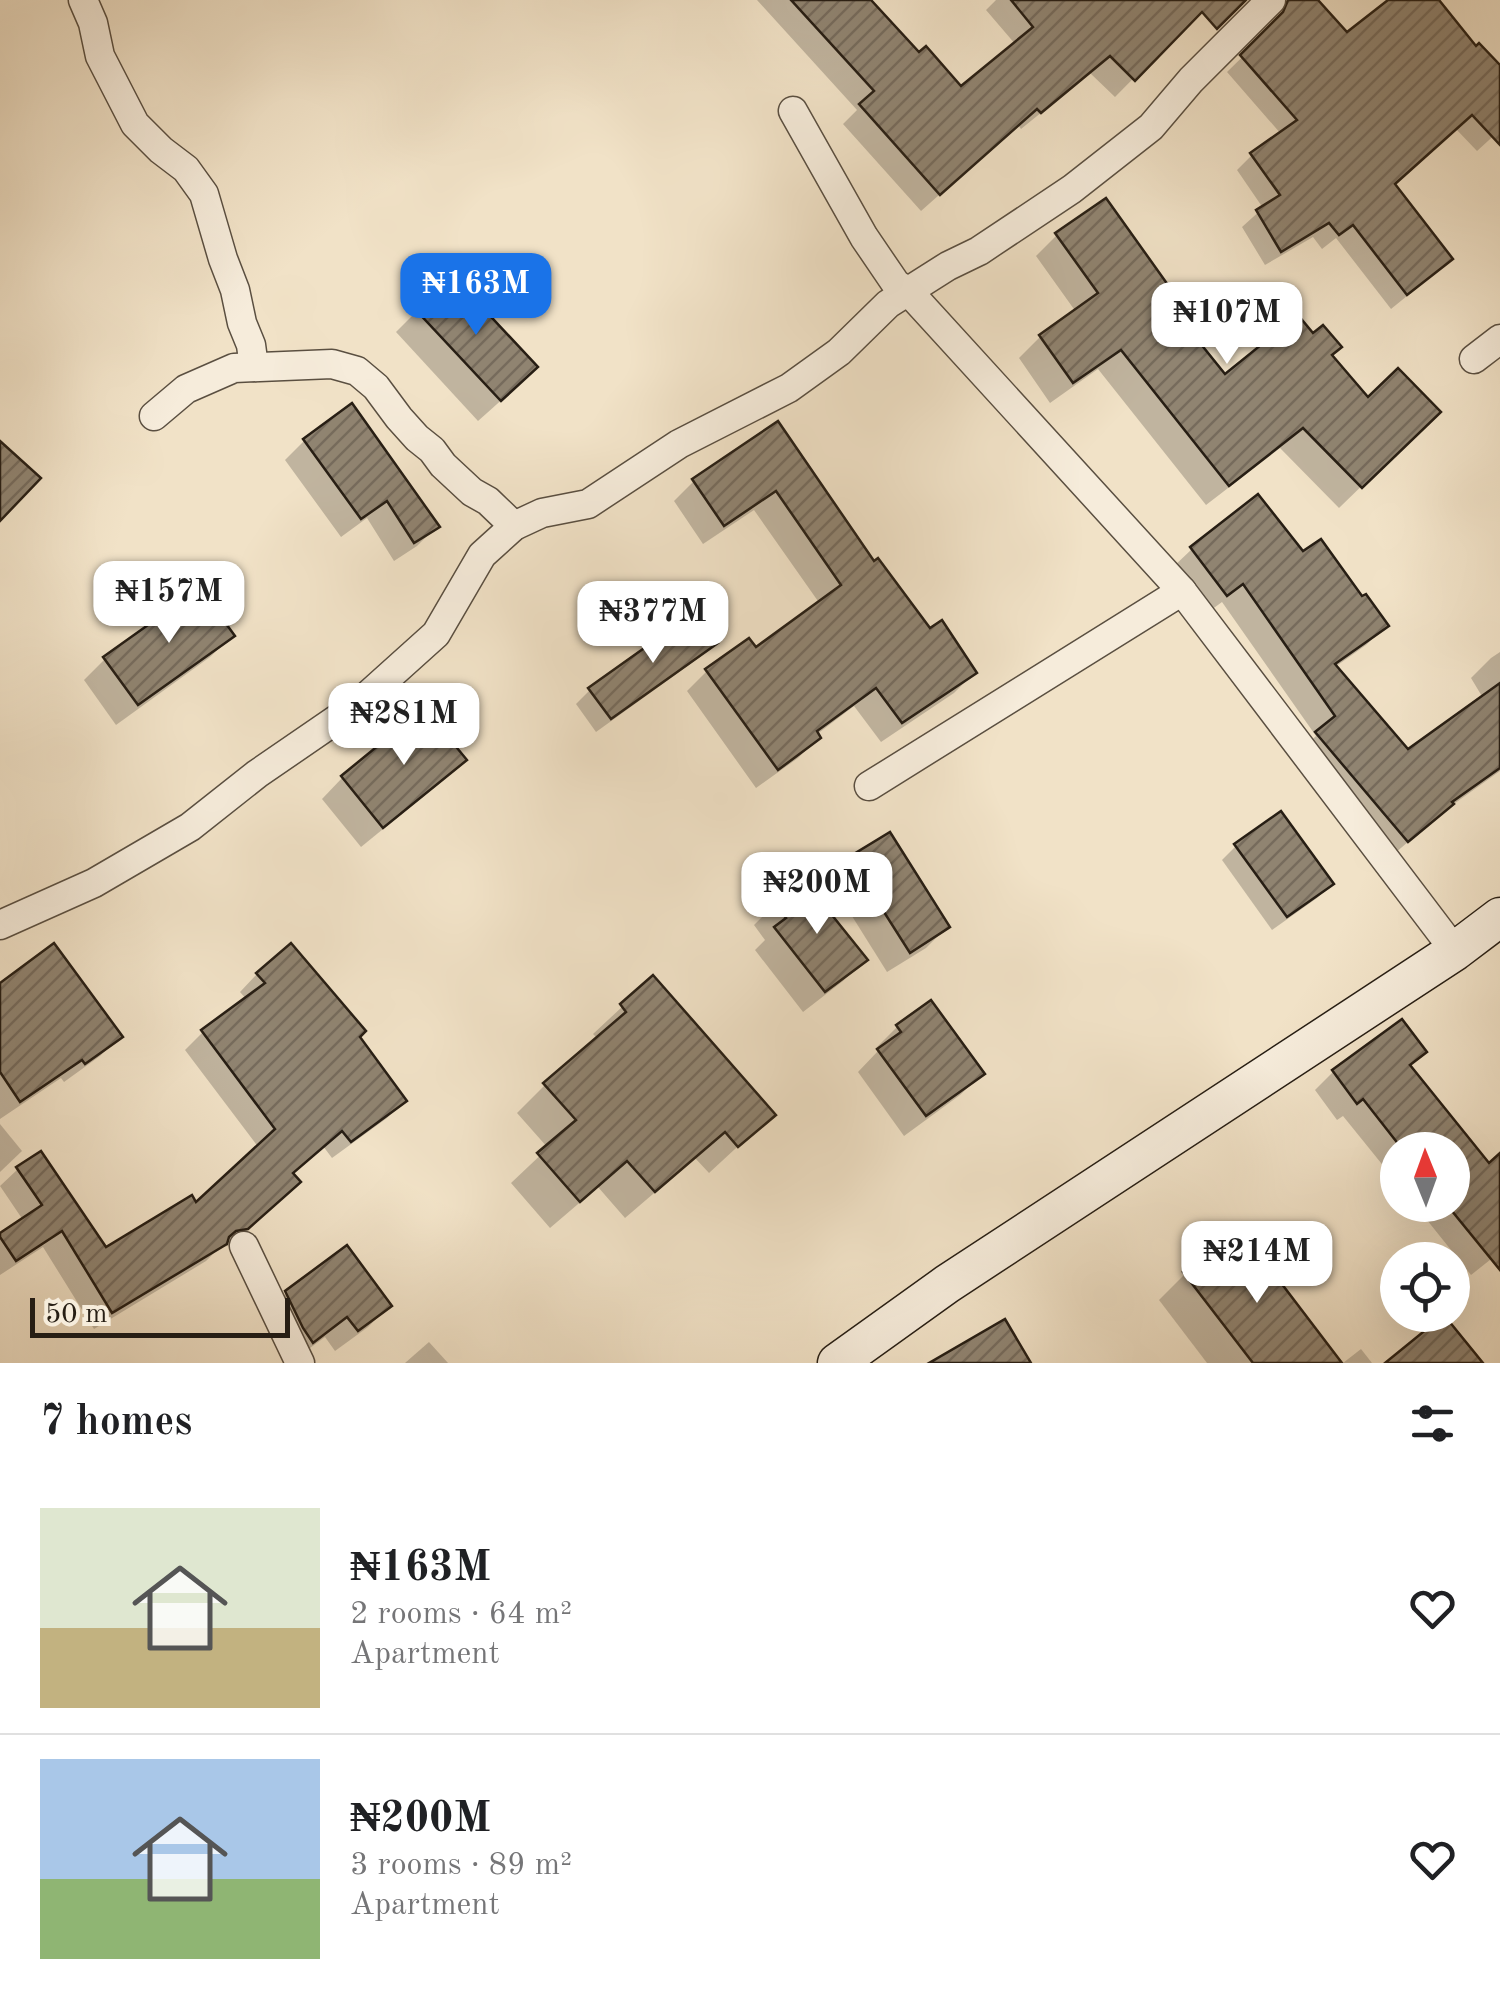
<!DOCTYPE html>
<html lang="en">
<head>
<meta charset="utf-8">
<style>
	body { margin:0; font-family:"Old Standard TT",serif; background:#f2f2f2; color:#202124; height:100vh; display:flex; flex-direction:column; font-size:38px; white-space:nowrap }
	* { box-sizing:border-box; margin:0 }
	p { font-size:32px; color:#757577 }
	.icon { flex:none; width:55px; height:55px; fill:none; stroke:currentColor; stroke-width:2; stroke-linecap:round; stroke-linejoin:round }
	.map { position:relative; height:1363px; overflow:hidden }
	.details { display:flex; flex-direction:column; background:#fff; flex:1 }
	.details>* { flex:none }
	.needle { width:65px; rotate:359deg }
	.controls { position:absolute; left:1380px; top:1132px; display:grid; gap:20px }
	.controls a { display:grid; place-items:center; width:90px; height:90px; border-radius:50%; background:#fff; box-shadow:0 10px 40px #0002; font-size:50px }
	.scale { position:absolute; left:30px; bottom:25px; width:260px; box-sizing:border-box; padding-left:10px; border:5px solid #271e14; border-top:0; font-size:28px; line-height:35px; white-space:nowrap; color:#271e14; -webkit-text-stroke:8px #f6ecdb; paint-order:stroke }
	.price { position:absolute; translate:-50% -85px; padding:0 22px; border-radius:20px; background:#fff; color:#222; font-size:32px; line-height:65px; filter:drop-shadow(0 2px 5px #0008) }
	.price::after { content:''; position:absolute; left:50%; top:60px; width:30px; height:22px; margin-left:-15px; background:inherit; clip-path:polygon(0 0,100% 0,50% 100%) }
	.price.selected { background:#1a73e8; color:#fff }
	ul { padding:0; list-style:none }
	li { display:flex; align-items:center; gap:30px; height:250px; padding:0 40px }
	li+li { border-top:2px solid #e0e0e0 }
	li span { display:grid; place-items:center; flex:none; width:280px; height:200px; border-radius:0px; color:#555 }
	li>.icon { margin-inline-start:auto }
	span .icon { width:120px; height:120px; fill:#fffc; stroke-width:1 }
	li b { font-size:42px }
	h2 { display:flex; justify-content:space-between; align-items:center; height:120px; padding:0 40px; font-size:42px }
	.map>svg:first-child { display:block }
</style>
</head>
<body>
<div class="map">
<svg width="1500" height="1363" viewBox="0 0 1500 1363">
	<defs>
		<pattern id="building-hatch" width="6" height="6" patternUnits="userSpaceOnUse" patternTransform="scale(2.5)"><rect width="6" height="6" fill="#908471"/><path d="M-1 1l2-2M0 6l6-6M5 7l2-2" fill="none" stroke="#766b5c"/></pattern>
	</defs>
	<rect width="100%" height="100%" fill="#f1e2c7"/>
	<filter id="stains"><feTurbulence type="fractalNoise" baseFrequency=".002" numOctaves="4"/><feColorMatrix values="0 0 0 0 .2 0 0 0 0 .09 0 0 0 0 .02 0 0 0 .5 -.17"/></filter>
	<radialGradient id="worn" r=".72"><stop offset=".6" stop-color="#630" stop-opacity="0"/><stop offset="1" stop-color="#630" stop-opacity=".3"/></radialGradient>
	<g fill="#0003">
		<path d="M757,0H868L919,55L961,90L1016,45L986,10L996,0H1196L1204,7L1115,97L1090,73L1021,129L1018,125L921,211L843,124L857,110Z"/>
		<path d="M1304,0H1315L1347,36L1392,0H1436L1476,50L1500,68V130L1477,151L1455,128L1392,184L1450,259L1434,274L1391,309L1336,238L1322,249L1313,237L1265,265L1242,227L1263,208L1237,170L1252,155L1281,134L1227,72L1273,27Z"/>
		<path d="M1057,235L1173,313L1224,378L1330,356L1368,401L1438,412L1339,508L1280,448L1206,505L1098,369L1050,403L1019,358L1040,337L1076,312L1036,256Z"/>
		<path d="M417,311L514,389L478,421L396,332Z"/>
		<path d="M777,425L874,564L929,632L974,673L954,693L881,742L854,706L816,735L818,738L798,758L756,788L687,691L707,671L755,651L820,604L754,510L703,544L674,501L694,481Z"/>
		<path d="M305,440L436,527L417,546L394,561L367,518L341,537L285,460Z"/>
		<path d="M1192,549L1302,555L1362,600L1386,626L1366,645L1335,667L1407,752L1483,698L1471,678L1491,658L1500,652V771L1444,811L1387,860L1297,754L1316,736L1222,602L1207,613L1172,568Z"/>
		<path d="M232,636L210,657L116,725L84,680L105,659Z"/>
		<path d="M714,643L700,657L596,732L576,704L590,690Z"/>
		<path d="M463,760L442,781L361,847L322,799L343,777Z"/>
		<path d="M1236,846L1331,884L1317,898L1272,930L1222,860Z"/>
		<path d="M851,859L947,927L926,948L887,972L830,881Z"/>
		<path d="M775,904L864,960L843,981L803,1012L755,950L765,940L754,925Z"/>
		<path d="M257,974L357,1037L404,1100L387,1118L332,1158L323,1146L291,1175L280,1199L228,1246L220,1247L206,1261L94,1329L43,1247L0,1275V1236L23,1220L0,1186L18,1169L105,1251L195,1206L259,1148L185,1050L203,1032L247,1000L240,992Z"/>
		<path d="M653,978L772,1115L709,1173L695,1158L625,1218L598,1187L550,1228L511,1183L548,1148L517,1113L545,1085L598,1039L593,1034Z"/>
		<path d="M0,985L119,1037L100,1056L64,1082L61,1078L0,1119Z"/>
		<path d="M930,1003L982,1074L960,1095L904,1136L858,1072L878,1051L876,1048L897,1027Z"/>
		<path d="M1424,1052L1409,1067L1488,1166L1500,1156V1252L1471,1275L1415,1205H1452V1150H1398V1184L1343,1116L1337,1120L1315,1090L1333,1072Z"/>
		<path d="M0,1124L22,1151L0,1172Z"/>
		<path d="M1185,1274L1339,1363H1207L1159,1300Z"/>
		<path d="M287,1293L389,1306L368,1327L335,1351L325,1337L291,1362L265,1314Z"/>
		<path d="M429,1342L448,1363H405Z"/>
		<path d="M1361,1349L1372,1363H1343Z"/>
	</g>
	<g fill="url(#building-hatch)" stroke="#271e14" stroke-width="2.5">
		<path d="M791,0H871L919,52L926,46L961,86L1033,27L1011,0H1246L1217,29L1202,12L1135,81L1110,56L1041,113L1037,109L940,195L859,104L874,91Z"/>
		<path d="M1288,0H1318L1347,32L1388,0H1439L1476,46L1479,43L1500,65V145L1472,115L1395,184L1453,259L1407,295L1353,225L1339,235L1329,223L1281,252L1256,210L1280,195L1250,153L1297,120L1240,55L1283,12Z"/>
		<path d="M1106,198L1183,306L1175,312L1225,374L1298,315L1313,333L1323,325L1342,347L1332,355L1368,397L1398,368L1441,412L1362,488L1303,428L1229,486L1121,350L1073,383L1039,335L1098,293L1055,233Z"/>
		<path d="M452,275L538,367L501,401L415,309Z"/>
		<path d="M352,403L440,527L414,543L387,501L361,519L303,439Z"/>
		<path d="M778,421L874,561L878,558L930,628L942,620L977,673L902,723L876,688L817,731L821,738L778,770L705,669L749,638L756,647L841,585L776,491L724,526L692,479Z"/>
		<path d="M0,441L41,478L0,521Z"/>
		<path d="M1258,494L1303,551L1321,539L1362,596L1366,594L1389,626L1335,664L1408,749L1500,683V768L1452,802L1454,804L1408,842L1315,732L1335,716L1243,584L1227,596L1190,547Z"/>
		<path d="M200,588L235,636L138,705L103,657Z"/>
		<path d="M695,612L718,643L611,719L588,688Z"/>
		<path d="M424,708L467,760L383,828L341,776Z"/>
		<path d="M1281,811L1334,884L1287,917L1234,844Z"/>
		<path d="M890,832L950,927L910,953L849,857Z"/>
		<path d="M803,879L868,960L825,992L774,927L786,918L773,902Z"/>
		<path d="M54,943L123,1037L85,1064L82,1060L20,1102L0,1072V983Z"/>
		<path d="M291,943L366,1031L360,1037L407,1101L351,1142L342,1131L293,1173L301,1182L248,1229L236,1231L229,1237L227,1244L112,1313L62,1231L16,1261L0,1237V1233L42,1205L16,1167L41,1151L106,1247L192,1195L196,1202L275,1129L201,1030L265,983L256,973Z"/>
		<path d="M653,975L776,1115L738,1147L725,1132L655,1192L627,1161L580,1202L537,1153L576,1120L543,1083L626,1012L620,1004Z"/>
		<path d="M931,1000L985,1074L926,1116L877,1049L901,1032L896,1025Z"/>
		<path d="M1402,1019L1427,1052L1410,1065L1489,1163L1500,1153V1270L1452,1211V1150H1403L1363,1099L1357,1104L1332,1070Z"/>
		<path d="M1240,1229L1342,1363H1253L1183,1272Z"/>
		<path d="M347,1245L392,1306L358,1331L347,1317L313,1343L303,1328L285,1291Z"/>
		<path d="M1444,1315L1483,1363H1385Z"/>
		<path d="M1005,1319L1031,1363H929Z"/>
	</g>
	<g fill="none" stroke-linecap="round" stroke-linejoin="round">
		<defs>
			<g id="street">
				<path d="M83,0L93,23L100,56L135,124L161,150L186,169L204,194L223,259L235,290L242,323L251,345L254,367"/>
				<path d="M793,111L864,237L896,284L909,292L1182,591"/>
				<path d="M1474,359L1500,339"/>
				<path d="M154,416L186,389L234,368L332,364L357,371L376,387L399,418L417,438L432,450L443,465L472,492L488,501L514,526"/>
				<path d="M869,786L1182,591L1455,951"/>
				<path d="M0,925L94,883L190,827L257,774L356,706L436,634L482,555L514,526L542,513L588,504L679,444L789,388L839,352L888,304L948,266L979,251L1072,189L1151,127L1191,80L1271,0"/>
				<path d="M244,1246L300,1363"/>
			</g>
			<path id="secondary" d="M837,1363L947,1284L1455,951L1500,917"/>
		</defs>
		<use href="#street" stroke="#5a4f41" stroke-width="31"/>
		<use href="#secondary" stroke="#271e14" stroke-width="41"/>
		<use href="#street" stroke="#f6ecdb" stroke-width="28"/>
		<use href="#secondary" stroke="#f6ecdb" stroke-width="38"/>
	</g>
	<rect width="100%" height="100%" filter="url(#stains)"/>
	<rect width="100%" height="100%" fill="url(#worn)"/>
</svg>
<div class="controls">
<a><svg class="needle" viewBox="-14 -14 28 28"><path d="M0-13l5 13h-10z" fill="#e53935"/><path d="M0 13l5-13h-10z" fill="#757577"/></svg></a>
<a><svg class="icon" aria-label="locate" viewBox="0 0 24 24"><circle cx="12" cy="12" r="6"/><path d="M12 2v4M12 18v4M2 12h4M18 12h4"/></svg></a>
</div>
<div class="scale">50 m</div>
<b class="price selected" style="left:476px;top:338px">₦163M</b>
<b class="price" style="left:1227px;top:367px">₦107M</b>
<b class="price" style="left:169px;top:646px">₦157M</b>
<b class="price" style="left:653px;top:666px">₦377M</b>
<b class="price" style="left:404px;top:768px">₦281M</b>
<b class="price" style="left:817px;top:937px">₦200M</b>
<b class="price" style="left:1257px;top:1306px">₦214M</b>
</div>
<section class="details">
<h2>7 homes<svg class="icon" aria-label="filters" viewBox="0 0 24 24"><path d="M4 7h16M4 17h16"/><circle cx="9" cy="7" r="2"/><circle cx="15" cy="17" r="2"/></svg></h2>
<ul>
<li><span style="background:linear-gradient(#dfe7d0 60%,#c2b280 0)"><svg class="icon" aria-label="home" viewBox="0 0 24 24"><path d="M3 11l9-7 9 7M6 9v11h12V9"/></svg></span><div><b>₦163M</b><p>2 rooms · 64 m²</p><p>Apartment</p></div><svg class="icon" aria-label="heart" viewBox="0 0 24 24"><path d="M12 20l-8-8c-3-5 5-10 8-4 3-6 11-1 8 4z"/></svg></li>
<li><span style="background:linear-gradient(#a9c7e8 60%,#8fb573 0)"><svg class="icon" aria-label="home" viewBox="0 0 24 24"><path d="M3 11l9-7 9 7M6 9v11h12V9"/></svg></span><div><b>₦200M</b><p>3 rooms · 89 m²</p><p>Apartment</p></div><svg class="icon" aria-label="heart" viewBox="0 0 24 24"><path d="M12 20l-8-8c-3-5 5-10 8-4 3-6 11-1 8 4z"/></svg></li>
</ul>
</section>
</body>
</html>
